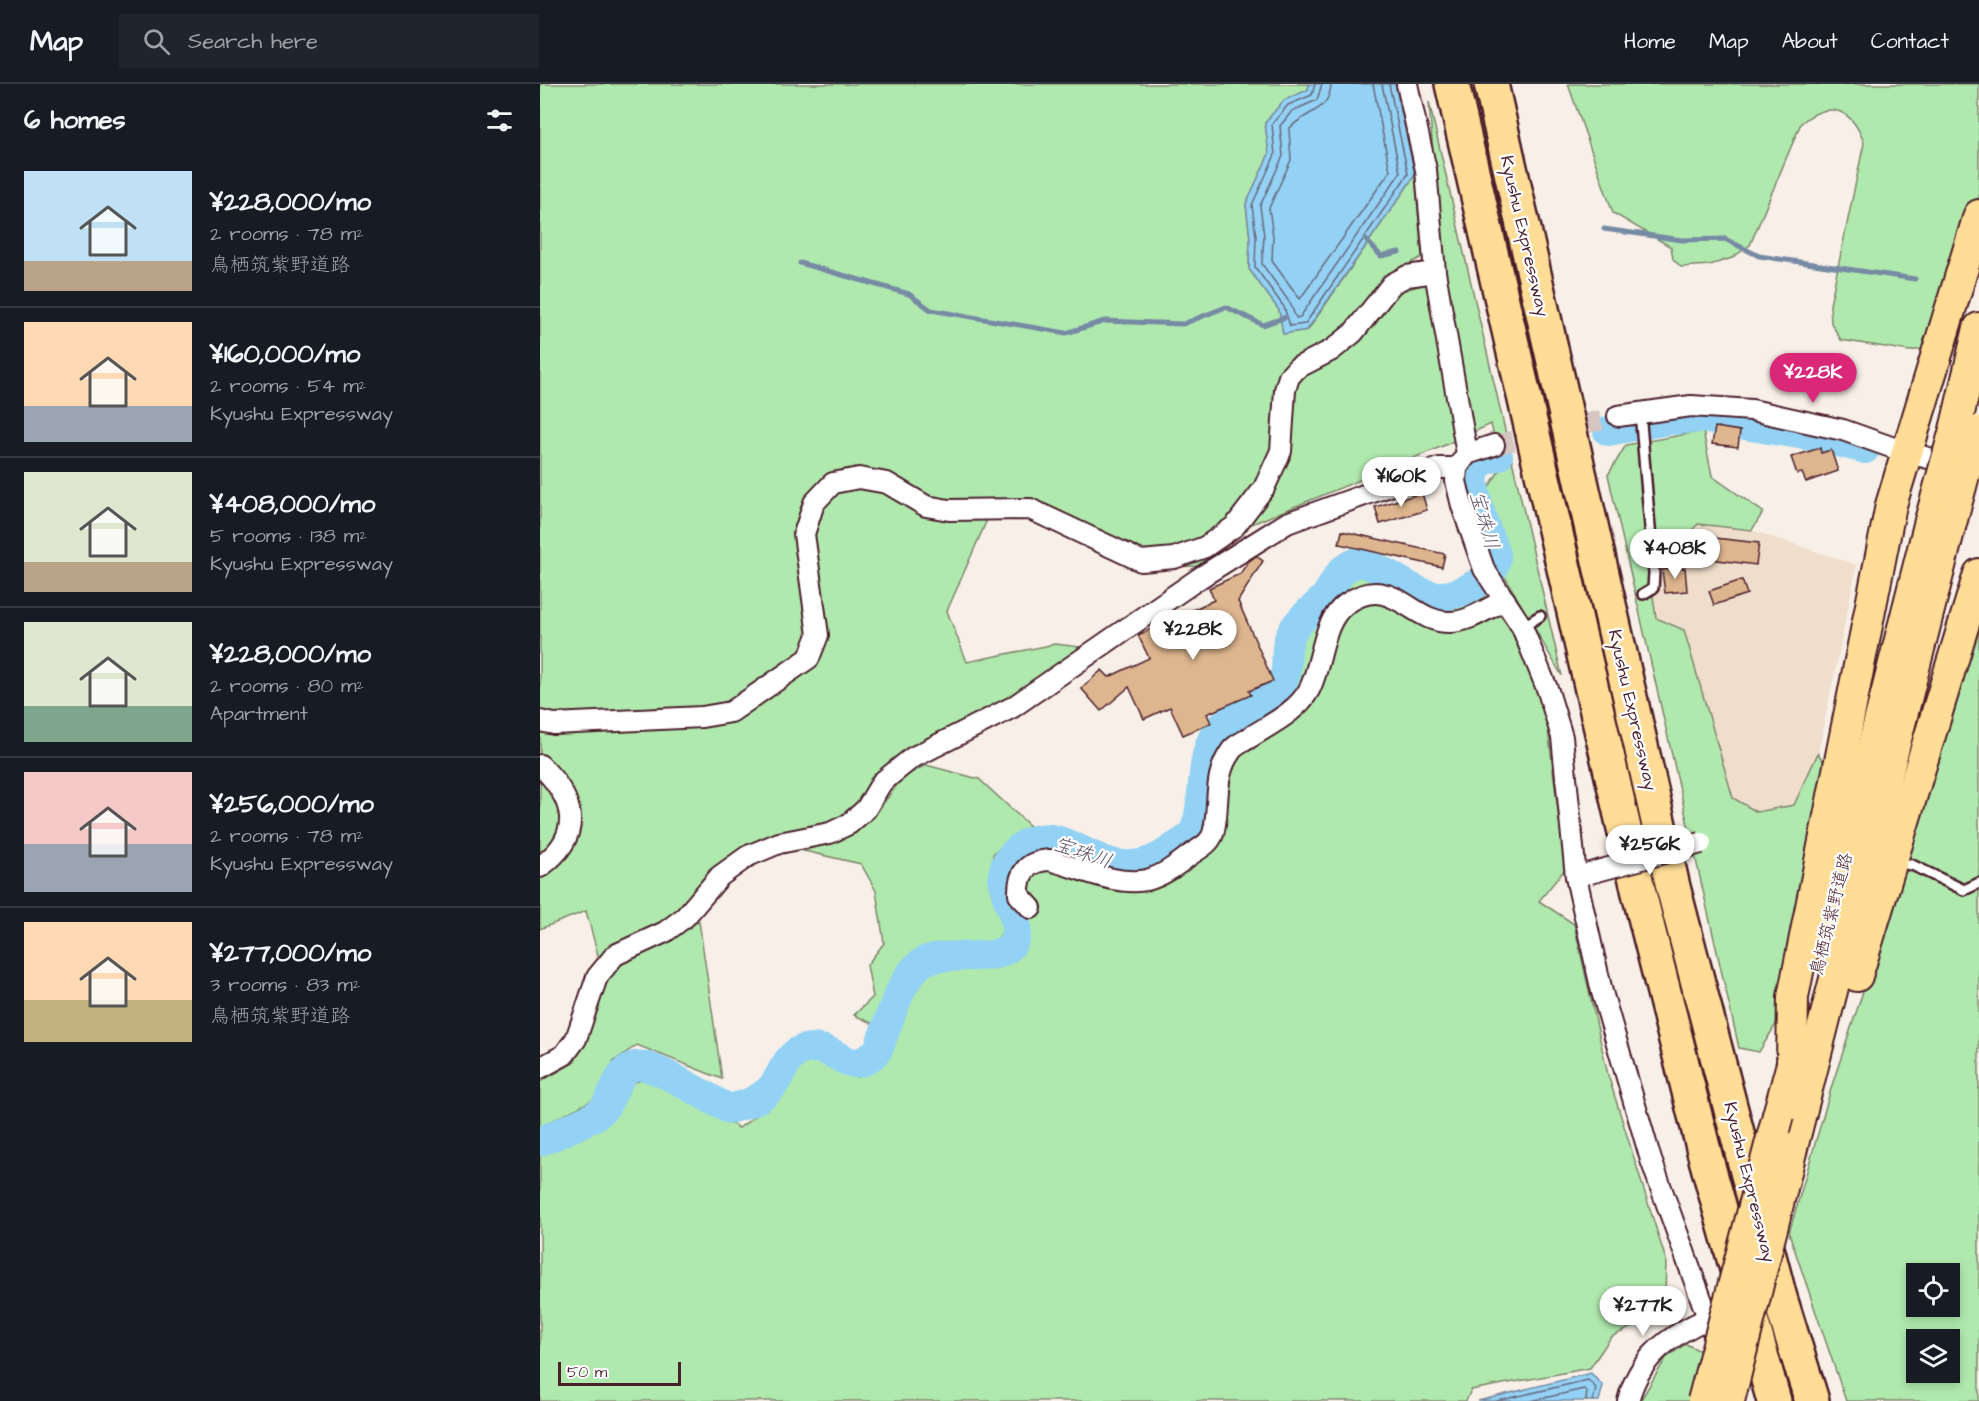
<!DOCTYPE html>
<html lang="en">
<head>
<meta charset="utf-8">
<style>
	body { margin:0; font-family:"Architects Daughter","Klee One",sans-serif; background:#20242c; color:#f1f3f6; height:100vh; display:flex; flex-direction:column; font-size:22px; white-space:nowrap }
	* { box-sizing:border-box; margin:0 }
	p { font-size:20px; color:#9ea1a6 }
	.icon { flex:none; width:33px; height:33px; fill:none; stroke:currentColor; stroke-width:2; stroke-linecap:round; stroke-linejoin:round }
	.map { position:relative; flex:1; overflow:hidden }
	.panel { display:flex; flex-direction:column; background:#171b24; width:540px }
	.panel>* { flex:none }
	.buttons { position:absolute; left:1366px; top:1179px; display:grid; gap:12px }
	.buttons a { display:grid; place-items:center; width:54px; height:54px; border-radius:0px; background:#171b24; box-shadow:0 3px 9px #0003; font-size:30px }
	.scale { position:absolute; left:18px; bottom:15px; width:123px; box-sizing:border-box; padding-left:6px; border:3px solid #4a1f2b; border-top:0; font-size:16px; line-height:21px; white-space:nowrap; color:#4a1f2b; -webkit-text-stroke:4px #fff; paint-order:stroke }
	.price { position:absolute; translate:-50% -51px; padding:0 14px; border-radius:21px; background:#fff; color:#222; font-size:20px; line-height:39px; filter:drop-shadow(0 2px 3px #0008) }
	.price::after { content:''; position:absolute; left:50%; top:36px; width:18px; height:14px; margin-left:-9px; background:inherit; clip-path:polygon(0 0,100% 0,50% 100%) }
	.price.active { background:#db2777; color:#fff }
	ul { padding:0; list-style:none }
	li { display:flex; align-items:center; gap:18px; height:150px; padding:0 24px }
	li+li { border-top:2px solid #363941 }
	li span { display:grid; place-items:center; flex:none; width:168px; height:120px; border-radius:0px; color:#555 }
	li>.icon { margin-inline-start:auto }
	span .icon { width:72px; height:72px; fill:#fffc; stroke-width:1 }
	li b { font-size:26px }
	h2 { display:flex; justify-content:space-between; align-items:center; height:72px; padding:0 24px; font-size:26px }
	header { display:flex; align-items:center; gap:36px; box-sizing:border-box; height:84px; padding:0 30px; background:#171b24; border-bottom:2px solid #363941 }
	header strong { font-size:28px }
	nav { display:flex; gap:33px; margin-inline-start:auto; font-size:21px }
	.search { width:420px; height:54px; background:#20242c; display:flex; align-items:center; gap:15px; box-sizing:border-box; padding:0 21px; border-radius:0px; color:#9ea1a6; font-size:22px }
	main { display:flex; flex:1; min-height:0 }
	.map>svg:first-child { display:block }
</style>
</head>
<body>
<header>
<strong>Map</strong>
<div class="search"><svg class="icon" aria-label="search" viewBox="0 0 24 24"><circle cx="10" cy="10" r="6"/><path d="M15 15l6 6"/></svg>Search here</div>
<nav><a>Home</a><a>Map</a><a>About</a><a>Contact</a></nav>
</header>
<main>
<section class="panel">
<h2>6 homes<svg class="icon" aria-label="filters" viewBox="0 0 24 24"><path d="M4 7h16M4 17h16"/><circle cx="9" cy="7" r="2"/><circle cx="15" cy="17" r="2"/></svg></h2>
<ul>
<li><span style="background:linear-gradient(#bfe0f5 75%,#b9a48a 0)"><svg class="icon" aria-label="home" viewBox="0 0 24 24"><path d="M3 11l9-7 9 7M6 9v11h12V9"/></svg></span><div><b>¥228,000/mo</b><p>2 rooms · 78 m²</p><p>鳥栖筑紫野道路</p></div></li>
<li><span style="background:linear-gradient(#ffd9b3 70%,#9aa5b1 0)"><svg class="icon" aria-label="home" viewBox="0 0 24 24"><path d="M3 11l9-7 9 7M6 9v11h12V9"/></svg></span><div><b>¥160,000/mo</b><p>2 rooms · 54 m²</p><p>Kyushu Expressway</p></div></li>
<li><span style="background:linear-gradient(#dfe7d0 75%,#b9a48a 0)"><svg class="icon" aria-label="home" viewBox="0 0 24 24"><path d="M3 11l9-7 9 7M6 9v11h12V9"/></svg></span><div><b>¥408,000/mo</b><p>5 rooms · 138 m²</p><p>Kyushu Expressway</p></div></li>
<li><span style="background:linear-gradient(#dfe7d0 70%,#7fa58c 0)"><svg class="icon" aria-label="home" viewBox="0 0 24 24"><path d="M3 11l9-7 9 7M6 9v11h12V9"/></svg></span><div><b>¥228,000/mo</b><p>2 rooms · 80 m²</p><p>Apartment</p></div></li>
<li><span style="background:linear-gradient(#f6c9c9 60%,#9aa5b1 0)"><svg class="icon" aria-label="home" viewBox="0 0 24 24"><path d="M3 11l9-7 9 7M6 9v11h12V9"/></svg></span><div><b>¥256,000/mo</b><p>2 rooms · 78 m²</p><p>Kyushu Expressway</p></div></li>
<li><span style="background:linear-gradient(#ffd9b3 65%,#c2b280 0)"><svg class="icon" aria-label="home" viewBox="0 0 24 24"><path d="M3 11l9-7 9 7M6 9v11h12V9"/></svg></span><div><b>¥277,000/mo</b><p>3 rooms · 83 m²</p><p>鳥栖筑紫野道路</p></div></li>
</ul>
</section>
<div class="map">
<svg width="1439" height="1317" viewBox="0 0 1439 1317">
	<rect width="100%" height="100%" fill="#f8f0e8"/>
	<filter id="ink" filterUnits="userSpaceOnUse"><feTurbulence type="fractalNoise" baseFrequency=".0167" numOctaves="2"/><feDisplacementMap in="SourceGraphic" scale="12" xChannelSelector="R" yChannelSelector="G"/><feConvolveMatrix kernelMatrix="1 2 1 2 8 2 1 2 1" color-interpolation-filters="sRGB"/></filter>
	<g filter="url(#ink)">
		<path fill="#f0decd" d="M1158,440L1212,446L1317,481L1278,669L1254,721L1216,728L1193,714L1144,546L1116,534L1110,490Z"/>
		<g fill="#b0e9ae" stroke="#7d846c" stroke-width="1.5" fill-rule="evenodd">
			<path d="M0,0H769L768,6L744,16L725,39L729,70L706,120L710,154L709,185L739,226L743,250L768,246L875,91L882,173L847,192L778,284L835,241L858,208L903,195L889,18L1022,592L964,491L947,406L961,384L951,340L903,362L702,444L658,482L597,484L500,432L450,429L407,527L427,578L515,560L549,564L472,614L347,682L316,719L289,741L215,759L169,786L135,833L59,875L46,827L0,845Z"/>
			<path d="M1028,0H1439V180L1392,263L1370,267L1301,256L1291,239L1290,221L1324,59C1312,24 1289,16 1261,39L1210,161L1192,174L1170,181L1141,183L1133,175L1131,163L1073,129Z"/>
			<path d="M1163,347L1172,392L1223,428L1212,446L1158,440L1110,490L1116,534L1144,546L1193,714L1217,728L1254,721L1278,669L1287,683L1238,937L1219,968L1199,964L1068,391L1086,361Z"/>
			<path d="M830,489L897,522L940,507L969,542L1006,628L1025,785L999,817L1034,840L1068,991L1126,1176L1125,1214L1109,1235L1071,1253L1050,1284L931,1306L926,1317H0V1068L75,1031L87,1001L112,992L199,1044L234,1018L253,981L278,972L318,993L345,973L366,914L394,880L463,877L477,867L484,843L471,807V790L480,774L500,763L520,762L574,788L605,787L654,755L663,738L673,670L693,645L741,614L752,591L760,550L794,520L806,497Z"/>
			<path d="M1439,538V1317H1306L1249,1149L1293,998L1369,769ZM1377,1190H1410V1222H1377ZM1377,1256H1410V1288H1377Z"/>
			<path d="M386,681L439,695L491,743L453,770L454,812L465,844L453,862L386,868L361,893L338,942L314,931L333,913L327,881L344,859L336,807L321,780L264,767L309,750L334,732L363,693Z"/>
			<path d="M159,837L182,995L97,961L74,977L55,1015L0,1043V998L35,978L73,883Z"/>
			<path d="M1146,1260L1162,1268L1149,1317H1100L1126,1274Z"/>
		</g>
		<g fill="#93d2f4" stroke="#768aa4" stroke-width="1.5">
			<path d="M769,0H855L875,91L767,246L743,250L739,226L709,185L710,154L706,120L729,70L725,39L744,16L768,6Z"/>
			<path d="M1051,1289L1063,1302L1059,1317H938Z"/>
		</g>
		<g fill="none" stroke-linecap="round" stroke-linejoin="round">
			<g stroke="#67677b" stroke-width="1.5">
				<path d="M775,0L772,11L748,21L732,40L735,71L712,121L716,153L715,183L744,223L750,242L765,240L868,90L849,0"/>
				<path d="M782,0L777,16L752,27L740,42L743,72L720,122L724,152L722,180L750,219L756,234L760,233L860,89L842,0"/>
				<path d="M791,0C790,29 764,27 749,45L751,76L729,124L733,152L732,177L760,215L850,87L833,0"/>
				<path d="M957,1317L1048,1296L1056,1304L1053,1317"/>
				<path d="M991,1317L1044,1305L1047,1307L1046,1317"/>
			</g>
			<g stroke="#768aa4" stroke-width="5">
				<path d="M1064,145L1142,156L1185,155L1219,172L1375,195"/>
				<path d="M825,155L841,172L859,168"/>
				<path d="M260,179L369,210L391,226L526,249L565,237L643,240L686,223L723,241L746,233"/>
			</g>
			<g stroke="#93d2f4" stroke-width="30">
				<path d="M1068,347L1128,336L1163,334L1283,354L1325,365"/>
				<path d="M0,1057C6,1056 52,1034 58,1030C78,1015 75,971 111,984C138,994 164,1012 189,1025C205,1021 221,1016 233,1002C243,989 247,969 265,965C297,958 307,995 334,970C339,966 341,958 343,952C352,929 360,897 380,880C402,863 456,883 472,860C492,830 436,797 481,763C527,728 565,816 632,765C638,761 647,756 652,750C666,731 659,683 672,656C684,629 718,627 736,608C754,587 741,570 751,550C758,535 774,525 785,513C791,505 795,495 802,487C806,483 814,480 819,477C867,492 884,532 936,500C948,493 955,488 956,472C949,451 928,407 935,387C939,377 949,375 958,372"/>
			</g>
		</g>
		<g fill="#ddb58e" stroke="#4a1f2b" stroke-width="1.5">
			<path d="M1175,343L1200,347L1198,363L1172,360Z"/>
			<path d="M1280,364L1281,369L1291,366L1298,387L1266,398L1262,389L1257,390L1251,373Z"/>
			<path d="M882,409L887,426L840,440L835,423Z"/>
			<path d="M802,447L905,470L902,483L799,460Z"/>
			<path d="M1157,452L1219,459L1216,481L1155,473Z"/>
			<path d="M716,472L723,477L698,517L733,597L709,607L711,611L667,630L671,639L643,651L630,623L604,635L589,603L561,627L541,604L562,586L569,593L609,574L598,551L674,516L669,504L700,490L708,478Z"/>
			<path d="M1145,484L1147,507L1125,509L1122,486Z"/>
			<path d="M1202,496L1207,510L1174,521L1169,507Z"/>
		</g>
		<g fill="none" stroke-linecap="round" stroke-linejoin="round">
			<path stroke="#d5c6c2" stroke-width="20" stroke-dasharray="20 10" stroke-linecap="butt" d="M954,361L1078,332"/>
			<defs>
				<g id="service">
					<path d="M1100,328L1114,489L1113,504L1103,510"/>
					<path d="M982,543L1000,532"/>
					<path d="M1356,778L1372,781L1424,806L1439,799"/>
				</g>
				<g id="minor">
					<path d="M867,0L886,86L895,188L927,370"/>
					<path d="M1078,332L1151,322L1212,326L1303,346L1365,368L1416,381"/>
					<path d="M954,361L927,370L917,384L916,397L922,422L944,485L982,543L1008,607L1022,653L1036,793L1062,908L1111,1076L1177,1259"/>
					<path d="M0,637L14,640L162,633L191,628L269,574L278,551L264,450L274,419L293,399L319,394L347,399L386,422L409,426L490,425L601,477L634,474L665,463L695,442L724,404L741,367L745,306L749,293L757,284L792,266L813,249L852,200L867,192L895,188"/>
					<path d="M0,681C36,716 44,751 0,783"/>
					<path d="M491,824L479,811C478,789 487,777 510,776C539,784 576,802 607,796C623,792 637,781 650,771C660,764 672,759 674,746C680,718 673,692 691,667C695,661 703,658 709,654C729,641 757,628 769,606C783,580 781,538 806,520C852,487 870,539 910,538C929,538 948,524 965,516"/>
					<path d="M0,984L24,971L36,955L57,893L75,871L125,848L145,833L180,792L208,772L239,759L290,749L309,740L326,725L342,698L372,674L473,623L661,493L747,439L899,384H917"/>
					<path d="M1088,1317C1099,1273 1130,1251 1169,1234"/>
				</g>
				<g id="primary">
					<path d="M1416,342L1439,244"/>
					<path d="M1283,860L1390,437"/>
					<path d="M1317,892L1439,490"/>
					<path d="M1252,982L1253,913L1351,421L1439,131"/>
					<path d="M1238,1031L1256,965"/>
					<path d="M1252,1064L1410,443"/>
				</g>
				<g id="motorway">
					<path d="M912,0L1099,809L1166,1075L1234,1317"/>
					<path d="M951,0L1133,803L1240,1214L1272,1317"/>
				</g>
			</defs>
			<use href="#service" stroke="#4a1f2b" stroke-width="14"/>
			<use href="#minor" stroke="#4a1f2b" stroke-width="24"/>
			<use href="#primary" stroke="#4a1f2b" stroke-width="34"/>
			<use href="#motorway" stroke="#4a1f2b" stroke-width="38"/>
			<use href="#service" stroke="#fff" stroke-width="9"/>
			<use href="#minor" stroke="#fff" stroke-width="20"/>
			<use href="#primary" stroke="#ffdd96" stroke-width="30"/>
			<use href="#motorway" stroke="#ffdd96" stroke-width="33"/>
			<defs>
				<path id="minor-bridge" d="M1050,789L1161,759"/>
				<g id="primary-bridge">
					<path d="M1390,437L1416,342"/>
					<path d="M1410,443L1436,347"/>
					<path d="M1163,1317L1238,1031"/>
					<path d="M1189,1317L1252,1064"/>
				</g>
			</defs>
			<use href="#minor-bridge" stroke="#4a1f2b" stroke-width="24" stroke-linecap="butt"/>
			<use href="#primary-bridge" stroke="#4a1f2b" stroke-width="34" stroke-linecap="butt"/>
			<use href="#minor-bridge" stroke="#fff" stroke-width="20"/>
			<use href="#primary-bridge" stroke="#ffdd96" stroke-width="30"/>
		</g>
	</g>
	<g text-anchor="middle" stroke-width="4.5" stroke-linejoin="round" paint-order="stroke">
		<g font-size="18" fill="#4a1f2b" stroke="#fff">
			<text transform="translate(985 152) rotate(77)" y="6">Kyushu Expressway</text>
			<text transform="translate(1093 626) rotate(77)" y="6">Kyushu Expressway</text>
			<text transform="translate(1291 830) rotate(-76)" y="6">鳥栖筑紫野道路</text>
			<text transform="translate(1210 1098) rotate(76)" y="6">Kyushu Expressway</text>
		</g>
		<g font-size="20" font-style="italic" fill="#605567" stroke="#fff">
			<text transform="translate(945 436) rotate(74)" y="7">宝珠川</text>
			<text transform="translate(543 768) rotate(19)" y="7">宝珠川</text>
		</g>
	</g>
</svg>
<div class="buttons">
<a><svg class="icon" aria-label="locate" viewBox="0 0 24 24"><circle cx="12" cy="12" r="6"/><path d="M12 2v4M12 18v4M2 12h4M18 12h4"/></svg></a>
<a><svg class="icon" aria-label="layers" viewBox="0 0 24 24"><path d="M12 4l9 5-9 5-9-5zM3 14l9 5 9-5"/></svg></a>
</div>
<div class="scale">50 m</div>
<b class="price active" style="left:1273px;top:320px">¥228K</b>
<b class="price" style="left:861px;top:424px">¥160K</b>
<b class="price" style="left:1135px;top:496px">¥408K</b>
<b class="price" style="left:653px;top:577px">¥228K</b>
<b class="price" style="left:1110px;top:792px">¥256K</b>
<b class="price" style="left:1103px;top:1253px">¥277K</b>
</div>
</main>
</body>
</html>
